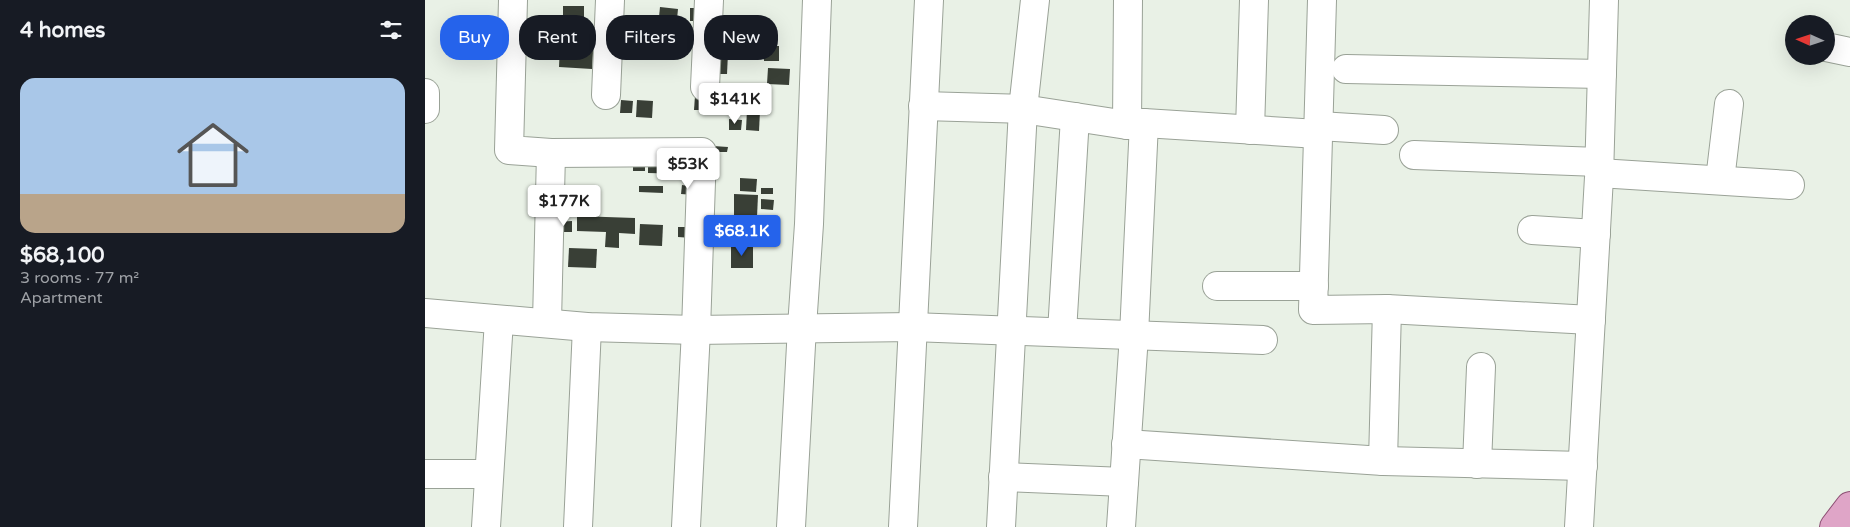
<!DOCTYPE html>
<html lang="en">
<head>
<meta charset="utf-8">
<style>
	body { margin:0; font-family:"Varela Round",sans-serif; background:#20242c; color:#f1f3f6; height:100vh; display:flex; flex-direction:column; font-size:19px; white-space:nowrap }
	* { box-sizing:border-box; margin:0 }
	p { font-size:16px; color:#9ea1a6 }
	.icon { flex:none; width:28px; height:28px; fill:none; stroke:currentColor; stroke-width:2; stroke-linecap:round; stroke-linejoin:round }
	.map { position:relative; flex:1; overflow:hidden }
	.drawer { display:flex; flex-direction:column; background:#171b24; width:425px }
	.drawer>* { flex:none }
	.guide { position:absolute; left:15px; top:15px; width:475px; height:45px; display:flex; gap:10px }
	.needle { width:32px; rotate:273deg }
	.fabs { position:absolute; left:1360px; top:15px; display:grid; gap:10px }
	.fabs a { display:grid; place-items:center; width:50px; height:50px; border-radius:50%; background:#171b24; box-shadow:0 5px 20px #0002; font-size:25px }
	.price { position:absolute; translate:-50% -42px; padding:0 11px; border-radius:5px; background:#fff; color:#222; font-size:16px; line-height:32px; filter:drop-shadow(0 1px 2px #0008) }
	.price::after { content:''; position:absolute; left:50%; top:30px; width:15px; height:11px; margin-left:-8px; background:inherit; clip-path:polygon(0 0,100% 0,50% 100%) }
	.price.on { background:#2563eb; color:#fff }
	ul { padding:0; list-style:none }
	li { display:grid; align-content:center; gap:10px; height:265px; padding:0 20px }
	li+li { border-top:1px solid #363941 }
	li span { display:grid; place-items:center; height:155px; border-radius:15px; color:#555 }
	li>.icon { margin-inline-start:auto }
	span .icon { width:90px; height:90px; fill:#fffc; stroke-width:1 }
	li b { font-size:21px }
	h2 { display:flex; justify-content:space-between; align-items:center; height:60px; padding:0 20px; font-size:21px }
	.tag { padding:0 18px; border-radius:20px; background:#171b24; box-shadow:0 5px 20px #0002; font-size:18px; line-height:45px }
	.tag.on { background:#2563eb; color:#fff }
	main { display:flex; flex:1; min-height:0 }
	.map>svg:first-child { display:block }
</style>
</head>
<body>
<main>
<section class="drawer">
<h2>4 homes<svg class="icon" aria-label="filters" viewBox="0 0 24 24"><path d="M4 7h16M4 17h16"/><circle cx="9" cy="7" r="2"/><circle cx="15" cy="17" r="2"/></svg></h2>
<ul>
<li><span style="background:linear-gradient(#a9c7e8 75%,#b9a48a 0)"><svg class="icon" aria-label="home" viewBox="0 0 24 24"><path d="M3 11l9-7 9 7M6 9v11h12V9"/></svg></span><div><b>$68,100</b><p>3 rooms · 77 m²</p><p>Apartment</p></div></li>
</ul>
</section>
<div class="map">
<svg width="1425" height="527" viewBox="0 0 1425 527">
	<rect width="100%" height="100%" fill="#e9f1e6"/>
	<g fill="#393f36">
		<rect x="138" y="6" width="21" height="12"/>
		<path d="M235,7L253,9L252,19L234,17Z"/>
		<rect x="265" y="8" width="11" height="13"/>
		<path d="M140,37L169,38L167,69L134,67L135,44H140Z"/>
		<rect x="339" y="46" width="15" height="15"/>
		<path d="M287,53H303L302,74H287Z"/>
		<path d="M343,68L365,69L364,85L342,84Z"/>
		<path d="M270,96L283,97L282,110H269Z"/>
		<path d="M196,100L208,101L207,113H195Z"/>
		<path d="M212,100L228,101L227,118L211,117Z"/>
		<path d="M322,110L335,111L334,131L321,130Z"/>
		<path d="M304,119L317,120L316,130H304Z"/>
		<path d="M288,146L303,147L302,152H288Z"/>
		<rect x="208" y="158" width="12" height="13"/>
		<path d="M223,159L263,160L262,174L223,173Z"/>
		<path d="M315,178L332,179L331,192L315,191Z"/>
		<path d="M257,185L269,187V195L256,194Z"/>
		<path d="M214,186H238V193L214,192Z"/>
		<rect x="336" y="188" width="12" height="6"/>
		<path d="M309,194L333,195L332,217L309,216Z"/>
		<path d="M336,199L349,200L348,210L336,209Z"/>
		<path d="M152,216L210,218V234L194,233V248L180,247L181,232L152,231Z"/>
		<path d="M308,220L332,222L331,241L307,240Z"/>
		<path d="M147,221V232H131V222Z"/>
		<path d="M215,224L238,225L237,246L214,245Z"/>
		<path d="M253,227H267V238L253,237Z"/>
		<rect x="306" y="246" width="22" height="22"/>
		<path d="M144,248L172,249L171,268L143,267Z"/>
	</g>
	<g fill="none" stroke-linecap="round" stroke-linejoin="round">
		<defs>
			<g id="street">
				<path d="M88,0L84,150L126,153L277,152L271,330L261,527"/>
				<path d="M897,0L888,310L962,309L1166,320"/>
				<path d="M1401,47L1425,52"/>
				<path d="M921,69L1177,74"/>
				<path d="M280,87L284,0"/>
				<path d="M0,93V109"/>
				<path d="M181,95L185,0"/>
				<path d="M498,106L598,109L702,125L719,123L893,134"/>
				<path d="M702,125L703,0"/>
				<path d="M894,126L959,130"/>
				<path d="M825,130L829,0"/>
				<path d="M989,155L1174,162"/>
				<path d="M1174,173L1365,185"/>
				<path d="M1295,180L1304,104"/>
				<path d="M1107,230L1171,234"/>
				<path d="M792,286H889"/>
				<path d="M0,313L162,327L271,330L487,327L838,340"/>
				<path d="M122,322L126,153"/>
				<path d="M637,332L650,117"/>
				<path d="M701,444L958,461L1158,466"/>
				<path d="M958,461L962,309"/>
				<path d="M1052,464L1056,367"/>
				<path d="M0,474H64"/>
				<path d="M578,477L699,482"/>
				<path d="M61,527L74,320"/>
				<path d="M153,527L162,327"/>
				<path d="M366,527L377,327L384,224L392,0"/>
				<path d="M478,527L504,0"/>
				<path d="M576,527L598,109L610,0"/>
				<path d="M696,527L709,335L719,123"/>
				<path d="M1154,527L1174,177L1179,0"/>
			</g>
			<path id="primary" d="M1409,527L1425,506"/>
		</defs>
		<use href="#street" stroke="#9aa297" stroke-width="30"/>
		<use href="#primary" stroke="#8c4f73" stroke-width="30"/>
		<use href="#street" stroke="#fff" stroke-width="28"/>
		<use href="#primary" stroke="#dfa5c7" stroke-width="28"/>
	</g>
</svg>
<div class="fabs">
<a><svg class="needle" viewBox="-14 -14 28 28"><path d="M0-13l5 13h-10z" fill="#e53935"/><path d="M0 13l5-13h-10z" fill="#9ea1a6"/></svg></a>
</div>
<b class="price" style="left:310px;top:125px">$141K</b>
<b class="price" style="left:263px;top:190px">$53K</b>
<b class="price" style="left:139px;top:227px">$177K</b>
<b class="price on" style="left:317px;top:257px">$68.1K</b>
<div class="guide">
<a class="tag on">Buy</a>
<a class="tag">Rent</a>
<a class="tag">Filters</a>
<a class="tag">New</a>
</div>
</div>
</main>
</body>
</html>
